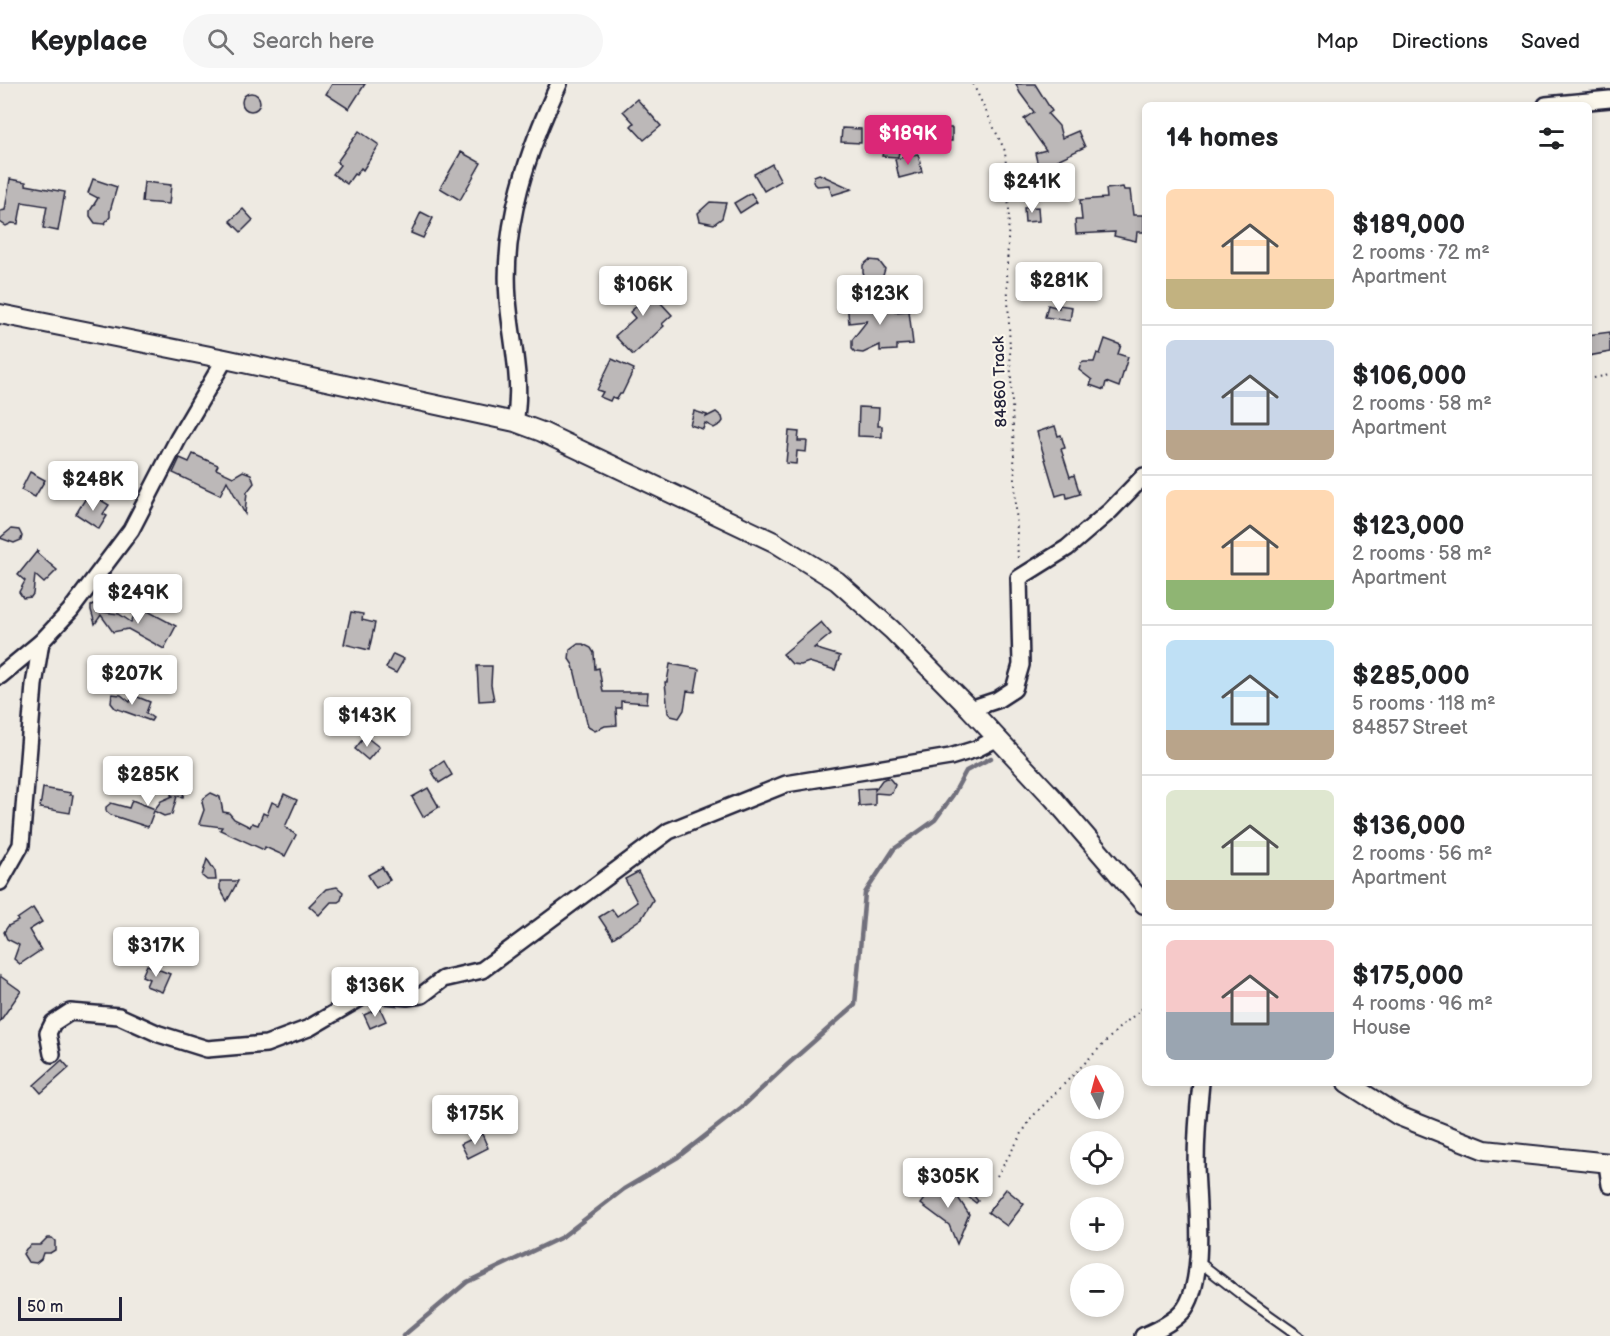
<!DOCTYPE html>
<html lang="en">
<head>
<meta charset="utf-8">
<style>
	body { margin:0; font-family:"Balsamiq Sans",sans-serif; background:#f6f6f6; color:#202124; height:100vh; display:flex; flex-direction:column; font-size:22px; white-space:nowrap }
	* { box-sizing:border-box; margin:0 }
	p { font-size:20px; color:#757577 }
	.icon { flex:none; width:33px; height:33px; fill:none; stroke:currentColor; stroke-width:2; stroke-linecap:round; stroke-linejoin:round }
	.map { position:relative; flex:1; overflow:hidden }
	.sheet { position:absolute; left:1142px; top:18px; width:450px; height:984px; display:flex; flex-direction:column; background:#fff; border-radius:9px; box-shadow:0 3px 9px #0003 }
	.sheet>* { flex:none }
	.needle { width:39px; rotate:354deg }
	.tools { position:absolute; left:1070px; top:981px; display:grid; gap:12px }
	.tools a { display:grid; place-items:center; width:54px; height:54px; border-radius:50%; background:#fff; box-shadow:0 3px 9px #0003; font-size:30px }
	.scale { position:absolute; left:18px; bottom:15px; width:104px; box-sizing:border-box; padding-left:6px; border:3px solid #22223b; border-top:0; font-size:16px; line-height:21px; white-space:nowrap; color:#22223b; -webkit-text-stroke:4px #fbf7ec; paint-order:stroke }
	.price { position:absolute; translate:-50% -51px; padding:0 14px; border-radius:6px; background:#fff; color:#222; font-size:20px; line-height:39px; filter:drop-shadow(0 2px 3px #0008) }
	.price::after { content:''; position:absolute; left:50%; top:36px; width:18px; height:14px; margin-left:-9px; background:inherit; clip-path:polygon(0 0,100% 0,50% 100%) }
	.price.current { background:#db2777; color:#fff }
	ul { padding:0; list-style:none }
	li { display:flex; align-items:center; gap:18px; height:150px; padding:0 24px }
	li+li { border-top:2px solid #e0e0e0 }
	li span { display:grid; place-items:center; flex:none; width:168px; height:120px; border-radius:9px; color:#555 }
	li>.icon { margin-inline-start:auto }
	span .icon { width:72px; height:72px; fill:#fffc; stroke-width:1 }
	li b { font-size:26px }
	h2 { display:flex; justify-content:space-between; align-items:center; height:72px; padding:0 24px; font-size:26px }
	header { display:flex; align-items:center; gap:36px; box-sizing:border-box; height:84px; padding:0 30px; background:#fff; border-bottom:2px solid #e0e0e0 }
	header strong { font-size:28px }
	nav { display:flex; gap:33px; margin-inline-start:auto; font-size:21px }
	.search { width:420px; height:54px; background:#f6f6f6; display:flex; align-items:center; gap:15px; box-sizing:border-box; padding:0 21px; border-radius:33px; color:#757577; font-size:22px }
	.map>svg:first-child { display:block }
</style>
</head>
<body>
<header>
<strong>Keyplace</strong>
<div class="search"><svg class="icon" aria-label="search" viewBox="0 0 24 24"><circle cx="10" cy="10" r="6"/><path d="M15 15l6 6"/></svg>Search here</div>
<nav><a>Map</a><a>Directions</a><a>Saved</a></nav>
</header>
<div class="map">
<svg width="1610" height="1252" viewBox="0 0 1610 1252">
	<rect width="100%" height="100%" fill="#eeeae2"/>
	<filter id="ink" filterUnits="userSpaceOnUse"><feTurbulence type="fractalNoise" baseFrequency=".0167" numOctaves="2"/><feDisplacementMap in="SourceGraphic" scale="12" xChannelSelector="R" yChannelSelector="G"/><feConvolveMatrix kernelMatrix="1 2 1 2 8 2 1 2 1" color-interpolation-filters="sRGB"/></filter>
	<g filter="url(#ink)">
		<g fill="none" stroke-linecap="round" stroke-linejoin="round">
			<path stroke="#716f7c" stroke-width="4.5" d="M403,1252L467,1198L562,1153L624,1105L678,1073L742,1023L787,981L855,921L865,809L894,765L935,736L953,711L966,687L991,674"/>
		</g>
		<g fill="#bcb8b8" stroke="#22223b" stroke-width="1.5">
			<path d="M332,0H365L349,25L326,10Z"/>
			<path d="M1016,0H1035L1052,27L1048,30L1059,42L1062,54L1078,47L1085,63L1053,78L1038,82L1035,69L1046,66L1024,35L1034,28L1020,9Z"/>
			<circle cx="251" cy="18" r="9"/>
			<path d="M637,15L661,42L644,56L631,42L634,39L623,27Z"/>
			<path d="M897,43L901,58L898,73L882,72L886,54Z"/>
			<path d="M842,44L861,45V59L841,58Z"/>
			<rect x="937" y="44" width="15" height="13"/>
			<path d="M359,47L379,61L363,86L361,84L356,91L354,90L347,100L333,90L340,81L337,78Z"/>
			<path d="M461,68L481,79L460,116L440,104Z"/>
			<path d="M918,70L922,88L899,94L895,75Z"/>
			<path d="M772,80L781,97L764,107L754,90Z"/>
			<path d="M819,90L852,105L832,111L829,101L817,102L813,98L814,92Z"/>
			<path d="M10,95L26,98V101L65,108L58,147L43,144L47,122L22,118L18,140L12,139L6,142L0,138V127L5,126Z"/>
			<path d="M93,95L117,103L110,127V133L104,140L95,139L90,132V127L98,114L88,109Z"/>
			<path d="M144,98L171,101L169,120L142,118Z"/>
			<path d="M1123,103L1124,106H1130L1133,131H1144V148H1137L1136,157L1114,152L1115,148L1076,150L1075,136H1082L1080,116L1107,114L1106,105Z"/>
			<path d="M751,109L757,118L740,129L734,119Z"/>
			<path d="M710,118L726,119L722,134L714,140L700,137L698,129Z"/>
			<path d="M1038,123L1039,137L1025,138L1024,124Z"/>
			<path d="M243,125L253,136L241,148L230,137Z"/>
			<path d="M421,128L433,134L423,154L411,149Z"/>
			<path d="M869,176L879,177L885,185L882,195L869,204L863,189V181Z"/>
			<path d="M638,191L649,202L647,204L672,231L662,240L664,242L633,271L615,252L635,234L630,228L641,218L625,203Z"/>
			<path d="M895,215V228L909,227L913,260L897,261V266L880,267V261L863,269L855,268L852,265V256L867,237L849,239L847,218Z"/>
			<path d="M1048,221L1059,224V221L1072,223L1070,237L1045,233Z"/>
			<path d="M1610,248V268L1588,272V251Z"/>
			<path d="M1105,255L1121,261L1118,270L1128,273L1119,303L1106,298L1104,306L1090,301L1092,296L1079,286L1081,279L1084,278H1094L1097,269L1100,270Z"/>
			<path d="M612,275L634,285L622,310H620L617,315L612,313L610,317L600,313L603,308L597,306Z"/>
			<path d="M859,323L879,324L878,342H882V353L858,352Z"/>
			<path d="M694,327L707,331L706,333L716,328L722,333L723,337L721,340L714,344L705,339L703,345L690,341Z"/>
			<path d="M1055,342L1058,352L1061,351L1065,364L1061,365L1070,393L1074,391L1080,410L1067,414L1066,409L1056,412L1037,348Z"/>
			<path d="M789,347L799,348L798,357H807L806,368L797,367L796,380L786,379Z"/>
			<path d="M193,370L218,381L216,385L233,393L243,387L251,390L254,399L247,408L245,430L227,397L220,411L173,389L180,374L189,378Z"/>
			<path d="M30,388L45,396L35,413L21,406Z"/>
			<path d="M87,412L97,418L99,415L109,421L103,430L107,432L99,445L76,430Z"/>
			<path d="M11,445L19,446L22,452L21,456L14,459L0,454Z"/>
			<path d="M38,466L37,469L57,486L44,499L35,491L33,510L31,513L23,514L19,508L25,497L18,491Z"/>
			<path d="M98,518L106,522L102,528L119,530L131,538L134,532L137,533L142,524L176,542L164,565L128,545L113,548L101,531L95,540L91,526V522Z"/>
			<path d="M351,528L363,530L362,536L375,539L369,566L344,560Z"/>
			<path d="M821,538L831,550L814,564L840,572L835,586L809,578L801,581L792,580L783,570Z"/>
			<path d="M578,560H583L591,564L594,569L595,585L599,584L603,608H648L647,619L621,617V624H616L617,641L605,642L595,647L588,643L573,581L569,575L570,566Z"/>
			<path d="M393,570L404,575L396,589L386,584Z"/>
			<path d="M670,580L699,585L695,608L687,607L684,626L679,634L671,632L668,629L665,598H667Z"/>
			<path d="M477,582H492L491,601L494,616L479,617Z"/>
			<path d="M105,587L116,589L112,605L101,603Z"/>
			<path d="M112,610L121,611L130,618L133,611L150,618L146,629L153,634L151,637L115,624L111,619Z"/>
			<path d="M365,652L379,663L368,676L355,665Z"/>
			<path d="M444,677L452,691L439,699L431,686Z"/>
			<path d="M174,694L186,696L183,713L177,712L172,730L164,732L154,727L148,743L111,731L106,727V723L111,719L129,724L132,716L155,725L161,717L173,712L171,711Z"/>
			<path d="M886,694L890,695L895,701L892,709L888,710L875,709V721L859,722L858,705L875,704V706L882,696Z"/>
			<path d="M43,704L71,709L70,711H73L70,729L40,724Z"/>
			<path d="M428,704L439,723L423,733L412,713Z"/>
			<path d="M211,709L220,713L223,728L229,729L234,735L250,743L252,739L258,741L263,729L267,731L272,718L279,721L284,710L297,716L285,743L296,751L285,772L265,763L264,766L220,746L222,743L199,740L204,726L202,718L204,714Z"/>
			<path d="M207,775L215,787L216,796H207L202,792Z"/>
			<path d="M382,783L390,796L376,804L368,791Z"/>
			<path d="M638,788L653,816L642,834L613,854L599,833L612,825L617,832L637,818L625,795Z"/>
			<path d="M220,797H238L227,817L220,805Z"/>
			<path d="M337,803L343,808L341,816L338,818H331L319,831L309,822L326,805Z"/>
			<path d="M33,824L42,838L29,846L41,866L20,880L14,875L19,861L7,855L4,848L8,842L18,837L17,835Z"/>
			<path d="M147,881L170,890L162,908L146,902L149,895L142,892Z"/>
			<path d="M0,892L21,907L0,937Z"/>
			<path d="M380,924L386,937L370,944L364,931Z"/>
			<path d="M62,976L69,984L41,1009L34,1001Z"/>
			<path d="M482,1050L488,1064L468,1074L461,1060Z"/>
			<path d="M954,1088L964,1097L975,1095L979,1100V1105L974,1112L978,1117L976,1119L940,1091Z"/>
			<path d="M947,1097L969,1130L957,1160L949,1141L921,1120L931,1107L936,1111Z"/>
			<path d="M1006,1105L1024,1120L1007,1142L988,1128Z"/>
			<path d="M47,1154H52L55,1157V1166L50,1169H43L41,1175L36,1179L28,1178L23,1170L26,1165L31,1161H40Z"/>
		</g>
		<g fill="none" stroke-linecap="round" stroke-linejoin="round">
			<defs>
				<path id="service" d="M1199,1178L1248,1216L1299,1252"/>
				<g id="minor">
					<path d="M1546,21L1610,15"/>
					<path d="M515,338C523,296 511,257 508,215C502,141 528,66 559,0"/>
					<path d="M0,592L41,558L70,527L131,446L178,355L225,275"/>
					<path d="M970,625L997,616L1014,605L1021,581L1019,494L1067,464L1110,427L1144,392"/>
					<path d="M0,798L21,761L34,601L41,558"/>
					<path d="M52,970L48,949L53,939L70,928L119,932L159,950L207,965L266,960L309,944L367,910L407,913L422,911L443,895L482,886L669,747L786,700L950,673L976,665L998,654"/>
					<path d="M1607,1080L1610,1101"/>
					<path d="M1143,1252C1157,1246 1172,1239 1182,1228C1207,1200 1197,1119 1196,1082C1196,1054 1198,1027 1201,999"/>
				</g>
				<g id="tertiary">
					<path d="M0,230L225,275L515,338L542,348L774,458L837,497L892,546L970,625L1053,714L1144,820"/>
					<path d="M1347,999L1399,1032L1485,1066L1610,1079"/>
				</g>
			</defs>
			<use href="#service" stroke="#22223b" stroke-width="12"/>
			<use href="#minor" stroke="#22223b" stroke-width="20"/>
			<use href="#tertiary" stroke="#22223b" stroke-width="22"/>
			<g stroke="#22223b" stroke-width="2" stroke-dasharray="1.5 4.5" stroke-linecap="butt">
				<path d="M973,0L1005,67L1009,126L1007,188L1018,476"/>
				<path d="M1588,295L1610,291"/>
				<path d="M997,1092L1031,1034L1119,944L1144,923"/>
			</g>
			<use href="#service" stroke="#fbf7ec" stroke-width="8"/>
			<use href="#minor" stroke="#fbf7ec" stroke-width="15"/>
			<use href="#tertiary" stroke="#fbf7ec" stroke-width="18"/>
		</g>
	</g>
	<g text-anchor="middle" stroke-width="4.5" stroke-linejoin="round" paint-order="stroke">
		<g font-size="16" fill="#22223b" stroke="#fbf7ec">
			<text transform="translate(999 298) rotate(-92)" y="6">84860 Track</text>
		</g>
	</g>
</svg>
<div class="tools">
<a><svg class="needle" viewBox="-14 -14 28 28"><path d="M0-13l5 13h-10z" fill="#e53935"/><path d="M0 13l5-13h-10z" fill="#757577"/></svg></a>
<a><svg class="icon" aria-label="locate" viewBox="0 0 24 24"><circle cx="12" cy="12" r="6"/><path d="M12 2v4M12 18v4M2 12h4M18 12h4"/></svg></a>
<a>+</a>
<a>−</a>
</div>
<div class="scale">50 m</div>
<b class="price current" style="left:908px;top:82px">$189K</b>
<b class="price" style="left:1032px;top:130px">$241K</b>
<b class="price" style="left:1059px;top:229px">$281K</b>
<b class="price" style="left:643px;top:233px">$106K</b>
<b class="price" style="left:880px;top:242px">$123K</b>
<b class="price" style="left:93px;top:428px">$248K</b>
<b class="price" style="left:138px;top:541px">$249K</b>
<b class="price" style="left:132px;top:622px">$207K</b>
<b class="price" style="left:367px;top:664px">$143K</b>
<b class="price" style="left:148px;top:723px">$285K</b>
<b class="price" style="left:156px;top:894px">$317K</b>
<b class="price" style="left:375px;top:934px">$136K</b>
<b class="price" style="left:475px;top:1062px">$175K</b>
<b class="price" style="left:948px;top:1125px">$305K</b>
<section class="sheet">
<h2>14 homes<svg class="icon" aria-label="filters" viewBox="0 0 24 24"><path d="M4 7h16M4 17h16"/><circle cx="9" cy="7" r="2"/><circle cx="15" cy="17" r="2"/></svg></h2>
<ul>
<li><span style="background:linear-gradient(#ffd9b3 75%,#c2b280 0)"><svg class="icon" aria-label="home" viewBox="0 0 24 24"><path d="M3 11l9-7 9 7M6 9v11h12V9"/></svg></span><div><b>$189,000</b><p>2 rooms · 72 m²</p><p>Apartment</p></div></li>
<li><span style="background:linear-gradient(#c9d6e8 75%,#b9a48a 0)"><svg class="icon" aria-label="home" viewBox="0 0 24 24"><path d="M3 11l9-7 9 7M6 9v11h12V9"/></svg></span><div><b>$106,000</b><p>2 rooms · 58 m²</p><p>Apartment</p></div></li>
<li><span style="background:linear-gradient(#ffd9b3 75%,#8fb573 0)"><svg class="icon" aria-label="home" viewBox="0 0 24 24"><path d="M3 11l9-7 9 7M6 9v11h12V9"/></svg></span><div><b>$123,000</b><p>2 rooms · 58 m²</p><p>Apartment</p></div></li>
<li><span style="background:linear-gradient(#bfe0f5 75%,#b9a48a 0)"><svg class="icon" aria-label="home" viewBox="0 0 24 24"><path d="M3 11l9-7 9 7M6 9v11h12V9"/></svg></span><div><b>$285,000</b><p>5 rooms · 118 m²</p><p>84857 Street</p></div></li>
<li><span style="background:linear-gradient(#dfe7d0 75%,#b9a48a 0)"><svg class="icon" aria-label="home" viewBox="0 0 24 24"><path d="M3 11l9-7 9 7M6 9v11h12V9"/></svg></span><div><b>$136,000</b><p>2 rooms · 56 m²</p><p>Apartment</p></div></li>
<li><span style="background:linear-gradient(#f6c9c9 60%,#9aa5b1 0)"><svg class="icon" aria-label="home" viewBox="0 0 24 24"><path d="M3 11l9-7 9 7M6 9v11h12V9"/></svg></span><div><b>$175,000</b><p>4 rooms · 96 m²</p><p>House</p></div></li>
</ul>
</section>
</div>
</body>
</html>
